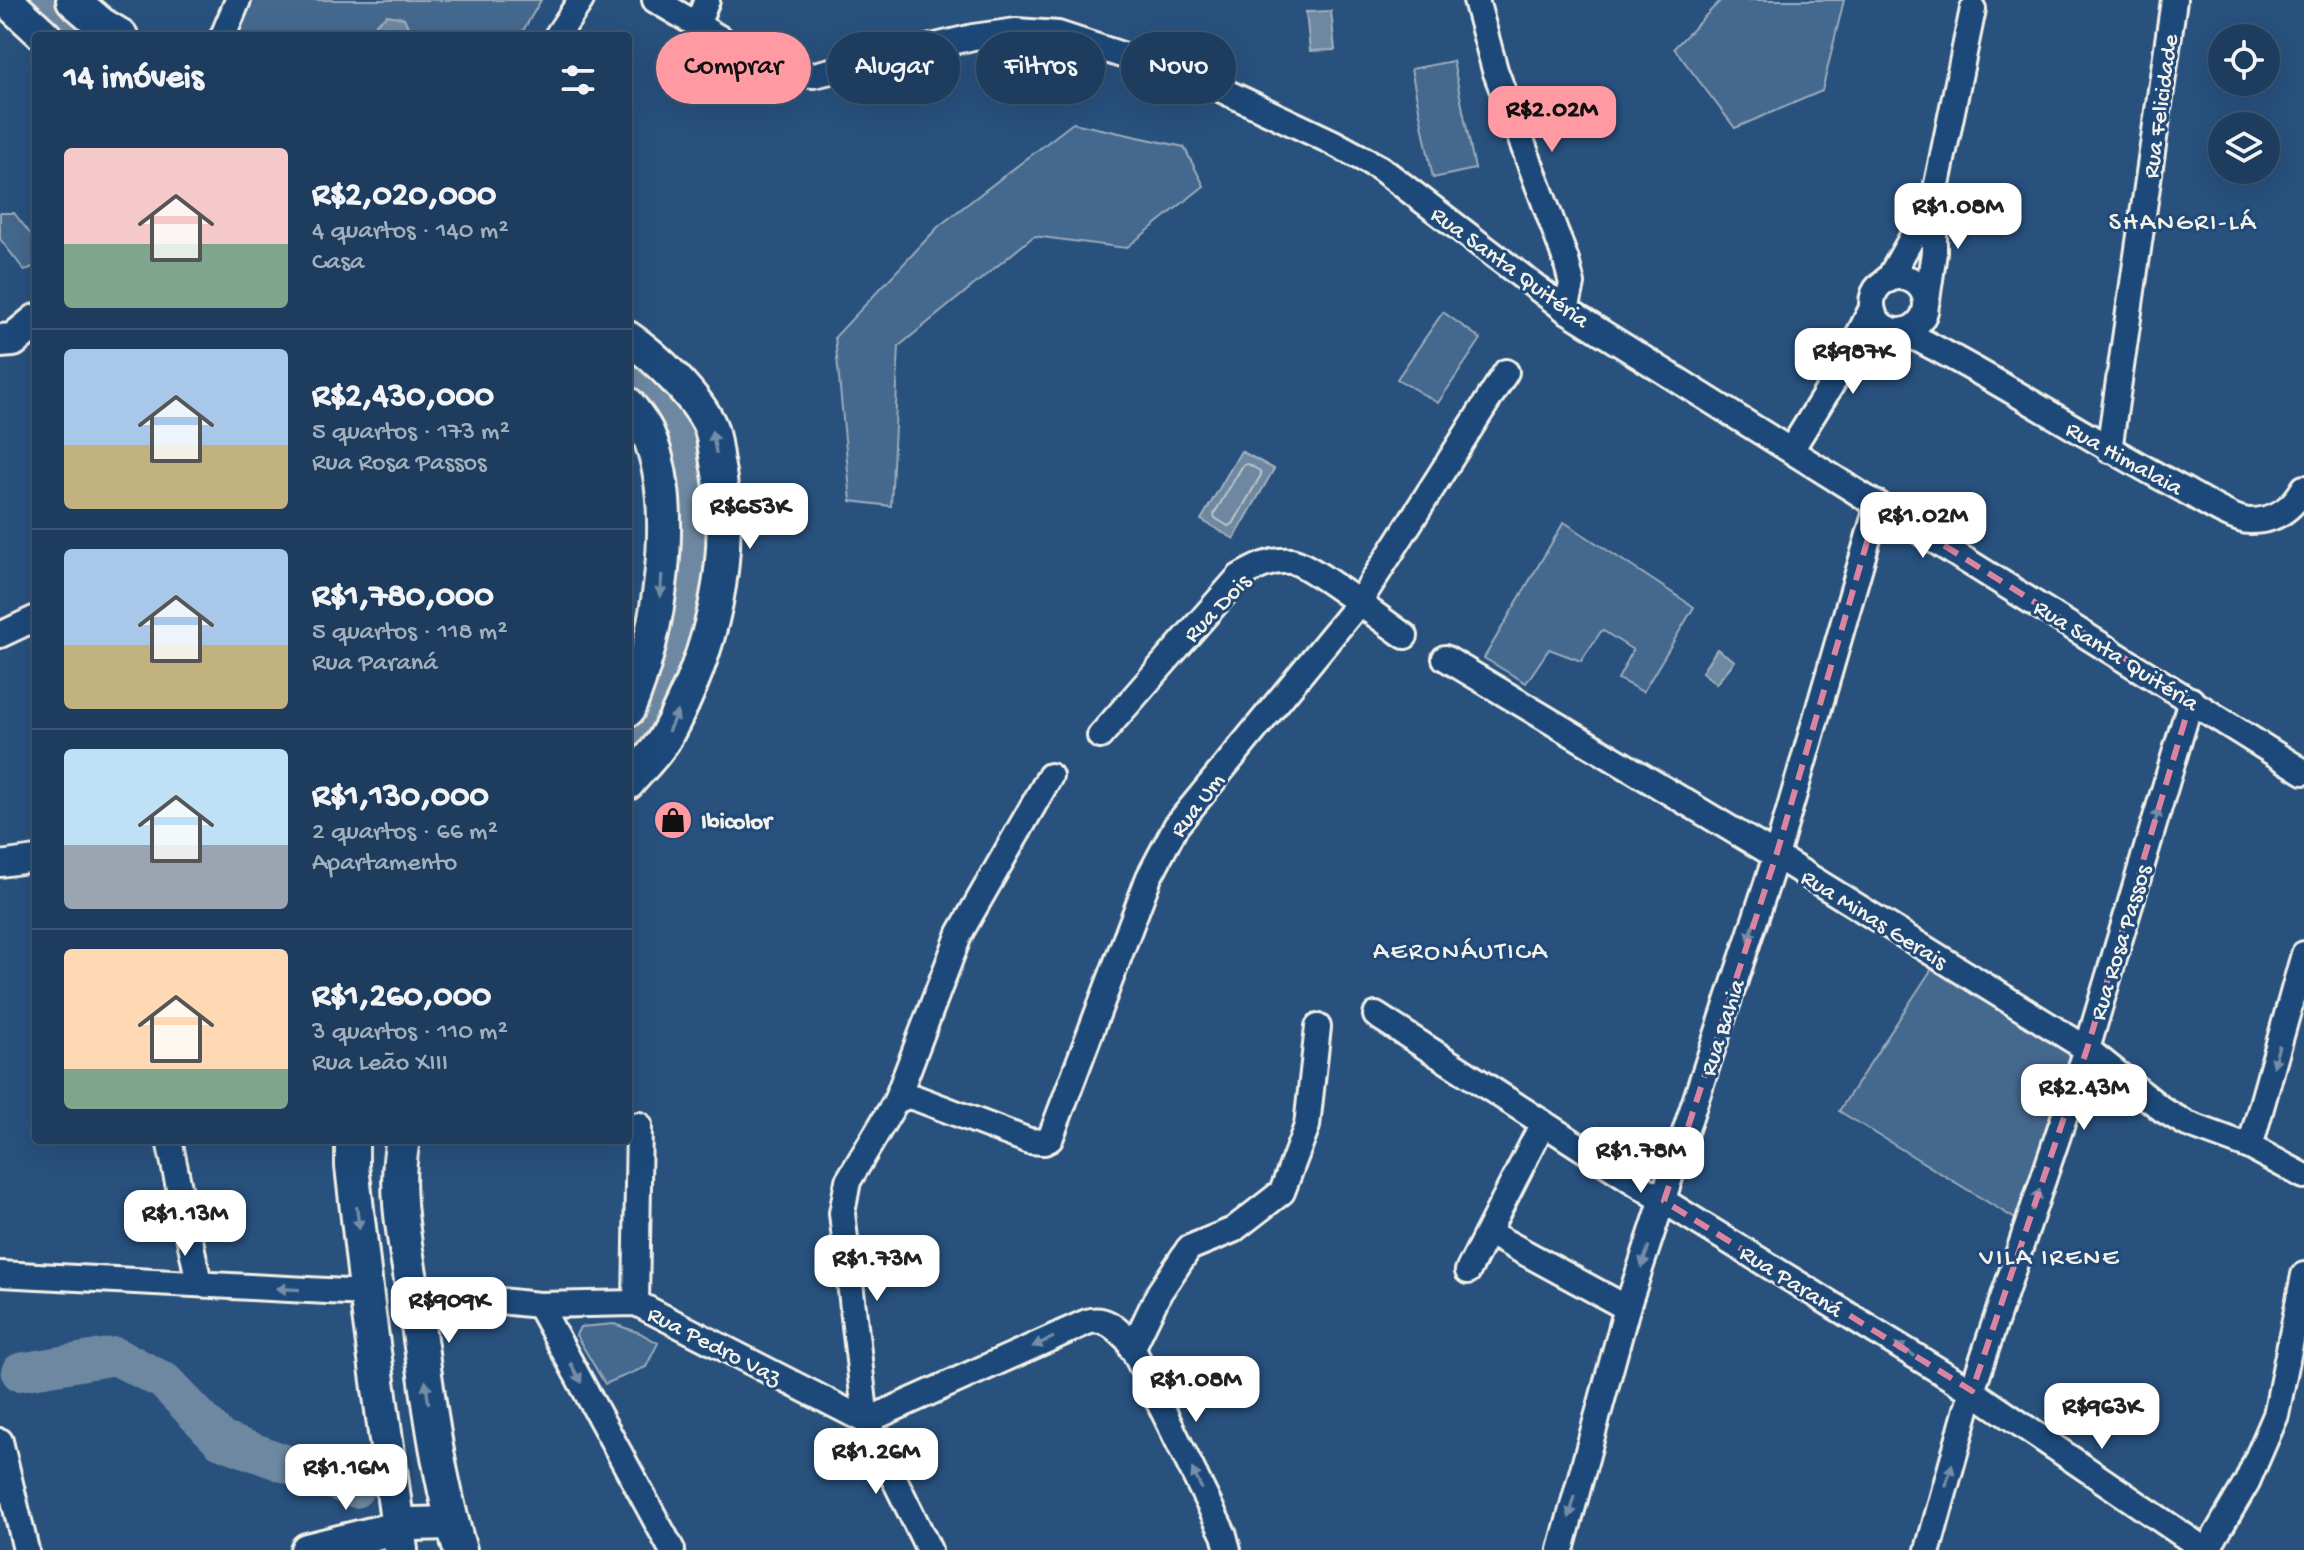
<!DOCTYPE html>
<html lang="pt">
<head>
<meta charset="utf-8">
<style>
	body { margin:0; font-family:"Gochi Hand",sans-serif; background:#2b4867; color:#f1f3f6; height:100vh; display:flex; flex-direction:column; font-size:30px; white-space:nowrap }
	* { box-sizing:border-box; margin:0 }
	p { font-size:26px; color:#a1aebc }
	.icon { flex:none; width:44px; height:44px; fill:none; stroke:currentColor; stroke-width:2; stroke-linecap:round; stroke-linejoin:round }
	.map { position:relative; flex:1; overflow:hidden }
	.sheet { position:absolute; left:32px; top:32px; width:600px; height:1112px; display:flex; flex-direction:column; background:#1e3d5e; border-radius:8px; box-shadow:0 8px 32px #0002,0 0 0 2px #3c5673 }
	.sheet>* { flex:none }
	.hud { position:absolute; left:656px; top:32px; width:760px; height:72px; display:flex; gap:16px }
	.buttons { position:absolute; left:2208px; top:24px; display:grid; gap:16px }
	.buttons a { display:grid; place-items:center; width:72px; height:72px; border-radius:50%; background:#1e3d5e; box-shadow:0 8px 32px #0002,0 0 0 2px #3c5673; font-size:40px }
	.price { position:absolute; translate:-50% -68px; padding:0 18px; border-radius:16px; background:#fff; color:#222; font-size:26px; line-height:52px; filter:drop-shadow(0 2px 4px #0008) }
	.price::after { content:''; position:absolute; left:50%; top:48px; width:24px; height:18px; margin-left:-12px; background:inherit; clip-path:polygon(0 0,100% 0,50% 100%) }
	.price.active { background:#ff9aa2; color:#111 }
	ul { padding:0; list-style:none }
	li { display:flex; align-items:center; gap:24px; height:200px; padding:0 32px }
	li+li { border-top:2px solid #3c5673 }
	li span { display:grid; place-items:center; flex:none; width:224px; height:160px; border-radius:8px; color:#555 }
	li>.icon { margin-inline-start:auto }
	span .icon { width:96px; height:96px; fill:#fffc; stroke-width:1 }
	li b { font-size:34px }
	h2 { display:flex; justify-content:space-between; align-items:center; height:96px; padding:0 32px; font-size:34px }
	.pill { padding:0 28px; border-radius:36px; background:#1e3d5e; box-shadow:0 8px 32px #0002,0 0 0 2px #3c5673; font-size:28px; line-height:72px }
	.pill.active { background:#ff9aa2; color:#111 }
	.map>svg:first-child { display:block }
</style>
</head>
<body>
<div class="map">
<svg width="2304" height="1550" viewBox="0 0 2304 1550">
	<rect width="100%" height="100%" fill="#28517e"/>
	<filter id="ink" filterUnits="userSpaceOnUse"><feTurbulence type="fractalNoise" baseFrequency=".0125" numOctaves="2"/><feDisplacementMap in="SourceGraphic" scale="16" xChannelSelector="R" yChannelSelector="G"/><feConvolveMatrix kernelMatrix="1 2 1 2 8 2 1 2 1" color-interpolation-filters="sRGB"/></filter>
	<g filter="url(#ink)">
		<g fill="#45688e" stroke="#9cacbb" stroke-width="2">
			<path d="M249,0H541L520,36H233Z"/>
			<path d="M1721,0H1844L1822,91L1735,128L1674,48Z"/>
			<path d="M1453,61L1475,169L1433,178L1411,69Z"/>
			<path d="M1073,123L1184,147L1204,186L1126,248L1034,236L899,346L891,506L851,501L835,337L939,226Z"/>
			<path d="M0,213H14L36,241V265L25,271L0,239Z"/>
			<path d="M1443,312L1481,339L1438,403L1397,379Z"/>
			<path d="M1564,522L1694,607L1643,692L1618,679L1633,650L1602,630L1581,661L1549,649L1526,683L1484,658Z"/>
			<path d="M1935,964L2075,1052L2017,1220L1839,1111Z"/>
			<path d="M614,1324L640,1333L658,1343L646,1367L605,1384L576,1335L580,1327Z"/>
		</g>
		<g fill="#6e88a2" stroke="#a4b2be" stroke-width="2">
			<path d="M1331,11L1335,50L1310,51L1306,12Z"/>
			<path d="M387,15L404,18L409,29L408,36H376V24Z"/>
			<path d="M1241,451L1274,469L1234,539L1201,520Z"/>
			<path d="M1717,649L1735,661L1716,684L1702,672Z"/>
		</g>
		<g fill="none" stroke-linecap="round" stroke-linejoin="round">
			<path stroke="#bec7cc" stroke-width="2" d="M1248,464L1260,471L1261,475L1233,524L1228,526L1215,518L1214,514L1243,465Z"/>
			<g stroke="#6e88a2" stroke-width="38">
				<path d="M37,0L76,36"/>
				<path d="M628,369C647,393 671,422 681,452C690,477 692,541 686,568C676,616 654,688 628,729"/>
				<path d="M20,1372L115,1356L164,1381L221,1440L355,1489"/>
			</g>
			<defs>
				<g id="minor">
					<path d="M655,0L770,68L786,73L814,75L973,37L1016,31L1058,34L1207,83L1332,142L1380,168L1566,310L2304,772"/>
					<path d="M1476,0L1495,70L1566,260L1572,284L1566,310"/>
					<path d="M697,25L707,0"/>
					<path d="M223,36L238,0"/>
					<path d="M557,36L581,0"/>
					<circle cx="1899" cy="304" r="27"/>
					<path d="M1888,280L1934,199"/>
					<path d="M1927,300L1934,252V199L1973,9"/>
					<path d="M1902,331C1999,379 2089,440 2184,490C2200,499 2234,521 2250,521C2275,521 2292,509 2304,488"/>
					<path d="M1791,450L1843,366L1872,308"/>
					<path d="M2109,450L2174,0"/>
					<path d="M0,635L36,618"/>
					<path d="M1445,658L1776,856L2087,1049L2163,1110L2187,1124L2250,1147L2304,1176"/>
					<path d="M1100,736L1239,577C1255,568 1271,559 1291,561C1309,563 1384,622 1405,636"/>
					<path d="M0,864L36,859"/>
					<path d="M1376,1015L1664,1201L1972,1391L2205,1550"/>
					<path d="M896,1101L907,1096L916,1098L1029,1141L1044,1142L1050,1139L1149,877L1176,826L1358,604L1506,372"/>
					<path d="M169,1140L199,1283"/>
					<path d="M2250,1147L2304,954"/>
					<path d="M1489,1233L1627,1308"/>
					<path d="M1468,1271L1543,1123"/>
					<path d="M0,1274L366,1293"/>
					<path d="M413,1292L539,1305L636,1303L866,1421"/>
					<path d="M636,1303L639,1125"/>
					<path d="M539,1305L672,1550"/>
					<path d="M1132,1349L1159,1293L1189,1248L1233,1230L1282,1192L1307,1126L1318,1027"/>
					<path d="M866,1421L1087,1322C1105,1316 1117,1329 1129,1341L1224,1535L1228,1550"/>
					<path d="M0,1441L26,1550"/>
					<path d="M929,1550L866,1421L842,1213L848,1181L896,1101L960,933L1050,776"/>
					<path d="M1561,1550L1627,1308L1776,856L1878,504"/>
					<path d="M1928,1550L1972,1391L2087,1049L2191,700"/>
					<path d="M2207,1550L2247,1482L2276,1415L2304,1275"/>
				</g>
				<g id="major">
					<path d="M6,0L45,36"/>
					<path d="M73,0L101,24L121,36"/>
					<path d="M628,338C655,356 697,397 710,426C714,437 715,450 717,462C736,556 712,653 666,736C657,753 640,768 628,783"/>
					<path d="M0,341L13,340L36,321"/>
					<path d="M628,404C635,413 644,424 648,434C680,508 659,638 628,710"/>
					<path d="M352,1140V1166L369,1315L401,1550"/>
					<path d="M403,1140C392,1194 407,1250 415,1304C427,1386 436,1470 460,1550"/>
					<path d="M307,1550L412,1524L452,1523"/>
				</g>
			</defs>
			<use href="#minor" stroke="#f4f1e8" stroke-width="30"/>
			<use href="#major" stroke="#f4f1e8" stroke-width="38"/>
			<use href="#minor" stroke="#1f4a7a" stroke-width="24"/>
			<use href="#major" stroke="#1f4a7a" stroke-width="32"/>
		</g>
		<defs><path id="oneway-solid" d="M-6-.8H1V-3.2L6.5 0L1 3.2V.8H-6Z" transform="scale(2)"/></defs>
		<g fill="#748da6">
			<use href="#oneway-solid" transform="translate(714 442) rotate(-101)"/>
			<use href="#oneway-solid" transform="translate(661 586) rotate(94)"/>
			<use href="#oneway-solid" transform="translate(673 721) rotate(-65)"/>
			<use href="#oneway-solid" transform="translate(2156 819) rotate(-73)"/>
			<use href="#oneway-solid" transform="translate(1752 930) rotate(108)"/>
			<use href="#oneway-solid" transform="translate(2276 1056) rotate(106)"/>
			<use href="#oneway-solid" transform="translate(2036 1200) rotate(-71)"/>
			<use href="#oneway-solid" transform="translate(358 1218) rotate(83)"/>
			<use href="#oneway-solid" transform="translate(1645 1257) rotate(109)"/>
			<use href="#oneway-solid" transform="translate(288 1289) rotate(-177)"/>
			<use href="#oneway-solid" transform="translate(1043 1342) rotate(156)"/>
			<use href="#oneway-solid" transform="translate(1905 1350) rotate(-148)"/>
			<use href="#oneway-solid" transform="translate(576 1373) rotate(61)"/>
			<use href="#oneway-solid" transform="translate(427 1392) rotate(-98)"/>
			<use href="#oneway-solid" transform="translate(1949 1475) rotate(-74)"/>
			<use href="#oneway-solid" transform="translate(1197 1479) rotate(-116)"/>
			<use href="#oneway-solid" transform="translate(1572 1507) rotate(105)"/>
		</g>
	</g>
	<path fill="none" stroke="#db84a2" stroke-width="6" stroke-dasharray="16 10" stroke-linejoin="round" d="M1878,504L2191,700L2087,1049L1972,1391L1664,1201L1776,856Z"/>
	<defs>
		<symbol id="shop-disc" viewBox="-11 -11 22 22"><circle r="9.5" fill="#ff9aa2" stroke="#1f4a7a"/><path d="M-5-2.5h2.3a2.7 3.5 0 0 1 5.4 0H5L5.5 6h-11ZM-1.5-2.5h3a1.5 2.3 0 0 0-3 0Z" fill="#111"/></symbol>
	</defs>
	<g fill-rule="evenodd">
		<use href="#shop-disc" x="651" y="798" width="44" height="44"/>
	</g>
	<g text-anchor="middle" stroke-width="6" stroke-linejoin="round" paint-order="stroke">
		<g font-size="24" fill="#f4f1e8" stroke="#1f4a7a">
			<text transform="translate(2159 106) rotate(-82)" y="8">Rua Felicidade</text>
			<text transform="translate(1511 266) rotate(36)" y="8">Rua Santa Quitéria</text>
			<text transform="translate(2125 457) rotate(29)" y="8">Rua Himalaia</text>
			<text transform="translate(1216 607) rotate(-46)" y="8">Rua Dois</text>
			<text transform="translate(2117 654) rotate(32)" y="8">Rua Santa Quitéria</text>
			<text transform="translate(1196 804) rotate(-53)" y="8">Rua Um</text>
			<text transform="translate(1875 918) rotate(32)" y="8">Rua Minas Gerais</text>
			<text transform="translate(2119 942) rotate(-73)" y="8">Rua Rosa Passos</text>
			<text transform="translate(1721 1027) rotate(-72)" y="8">Rua Bahia</text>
			<text transform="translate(1792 1280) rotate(32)" y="8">Rua Paraná</text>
			<text transform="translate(715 1344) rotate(27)" y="8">Rua Pedro Vaz</text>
		</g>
		<g font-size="24" font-weight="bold" fill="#f4f1e8" stroke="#1f4a7a" text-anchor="start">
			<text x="701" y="828">Ibicolor</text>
		</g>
		<g font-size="26" letter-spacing="2" fill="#f4f1e8" stroke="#1f4a7a">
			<text x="2183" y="229">SHANGRI-LÁ</text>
			<text x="1461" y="958">AERONÁUTICA</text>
			<text x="2050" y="1264">VILA IRENE</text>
		</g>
	</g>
</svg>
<div class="buttons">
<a><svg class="icon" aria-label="locate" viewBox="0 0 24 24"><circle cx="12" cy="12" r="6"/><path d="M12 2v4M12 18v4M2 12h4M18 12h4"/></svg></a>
<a><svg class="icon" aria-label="layers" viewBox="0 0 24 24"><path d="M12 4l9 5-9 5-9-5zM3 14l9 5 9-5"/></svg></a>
</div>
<b class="price active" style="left:1552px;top:154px">R$2.02M</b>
<b class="price" style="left:1958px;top:251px">R$1.08M</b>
<b class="price" style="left:1853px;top:396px">R$987K</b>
<b class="price" style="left:750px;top:551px">R$653K</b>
<b class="price" style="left:1923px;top:560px">R$1.02M</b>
<b class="price" style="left:2084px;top:1132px">R$2.43M</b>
<b class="price" style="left:1641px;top:1195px">R$1.78M</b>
<b class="price" style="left:185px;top:1258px">R$1.13M</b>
<b class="price" style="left:877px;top:1303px">R$1.73M</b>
<b class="price" style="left:449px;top:1345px">R$909K</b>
<b class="price" style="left:1196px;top:1424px">R$1.08M</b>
<b class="price" style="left:2102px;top:1451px">R$963K</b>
<b class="price" style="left:876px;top:1496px">R$1.26M</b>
<b class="price" style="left:346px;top:1512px">R$1.16M</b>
<div class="hud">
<a class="pill active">Comprar</a>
<a class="pill">Alugar</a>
<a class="pill">Filtros</a>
<a class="pill">Novo</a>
</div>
<section class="sheet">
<h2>14 imóveis<svg class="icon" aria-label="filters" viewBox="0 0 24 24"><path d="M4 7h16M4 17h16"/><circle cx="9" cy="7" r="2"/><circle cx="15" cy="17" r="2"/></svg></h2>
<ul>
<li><span style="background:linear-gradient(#f6c9c9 60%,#7fa58c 0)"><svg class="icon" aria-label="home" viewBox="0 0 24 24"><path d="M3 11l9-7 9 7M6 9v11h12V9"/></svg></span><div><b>R$2,020,000</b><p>4 quartos · 140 m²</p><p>Casa</p></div></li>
<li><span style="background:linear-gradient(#a9c7e8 60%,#c2b280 0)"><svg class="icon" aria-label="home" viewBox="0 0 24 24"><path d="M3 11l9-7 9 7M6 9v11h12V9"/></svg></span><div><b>R$2,430,000</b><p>5 quartos · 173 m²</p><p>Rua Rosa Passos</p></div></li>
<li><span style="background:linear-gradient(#a9c7e8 60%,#c2b280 0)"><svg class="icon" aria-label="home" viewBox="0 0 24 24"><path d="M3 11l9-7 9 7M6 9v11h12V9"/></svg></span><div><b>R$1,780,000</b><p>5 quartos · 118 m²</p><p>Rua Paraná</p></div></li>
<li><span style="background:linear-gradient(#bfe0f5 60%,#9aa5b1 0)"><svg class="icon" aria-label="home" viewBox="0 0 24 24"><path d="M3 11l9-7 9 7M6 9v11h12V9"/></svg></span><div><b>R$1,130,000</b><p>2 quartos · 66 m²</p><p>Apartamento</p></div></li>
<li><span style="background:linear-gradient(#ffd9b3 75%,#7fa58c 0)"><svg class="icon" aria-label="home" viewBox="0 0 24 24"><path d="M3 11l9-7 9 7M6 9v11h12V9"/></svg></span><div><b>R$1,260,000</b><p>3 quartos · 110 m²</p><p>Rua Leão XIII</p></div></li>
</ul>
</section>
</div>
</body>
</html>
